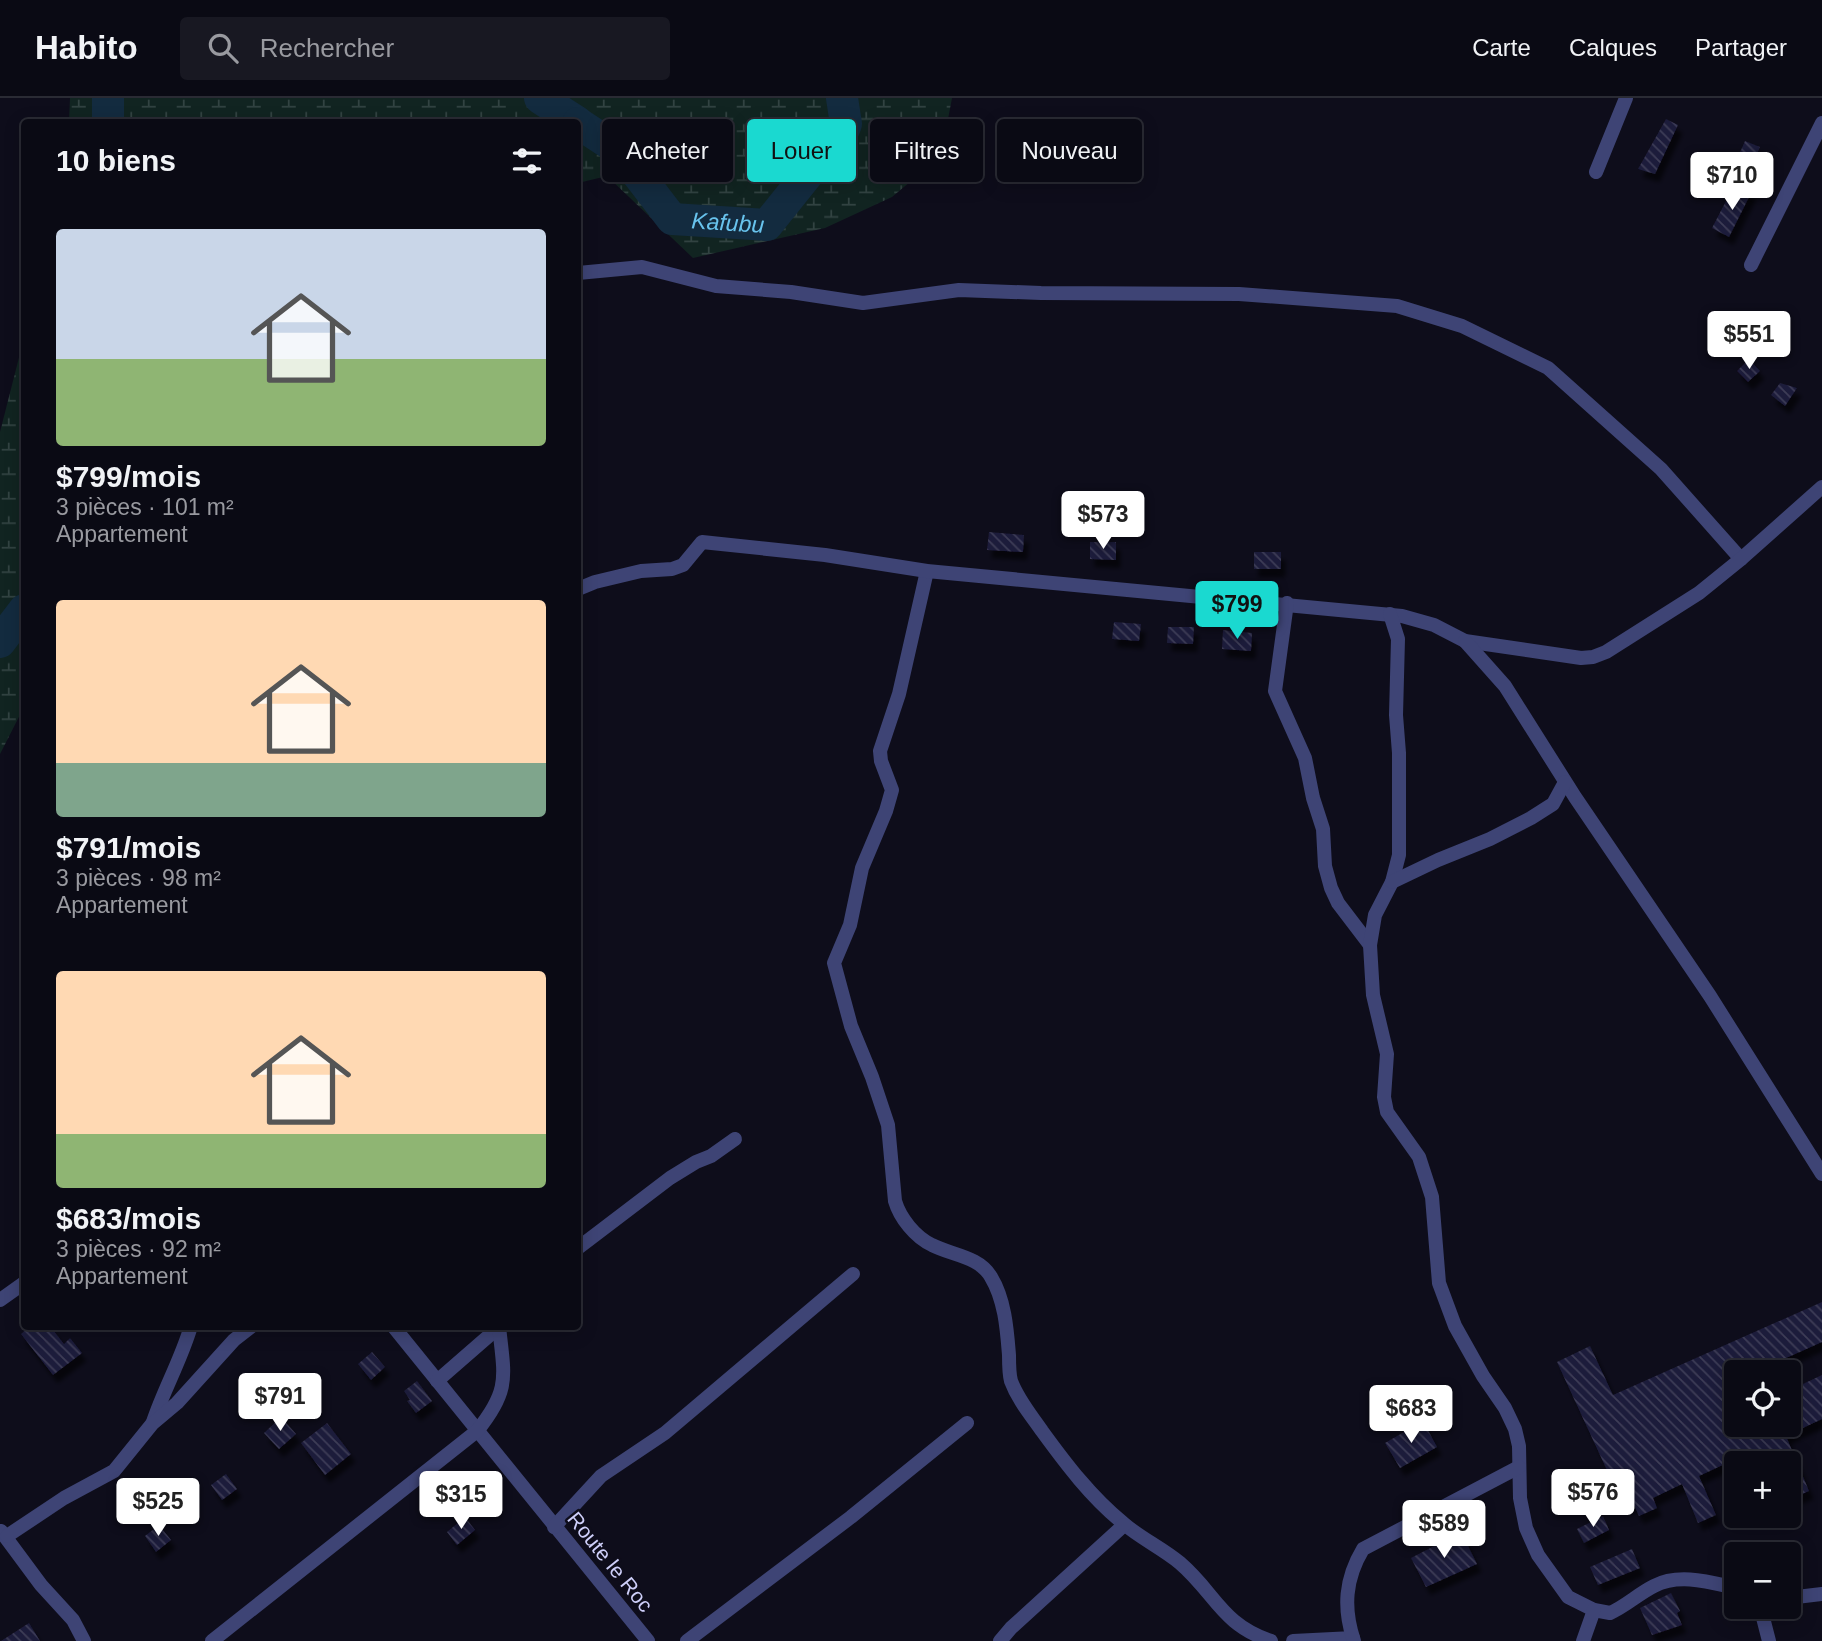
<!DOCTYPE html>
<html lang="fr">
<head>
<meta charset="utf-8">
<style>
	body { margin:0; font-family:Arial,sans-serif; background:#181822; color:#f1f3f6; height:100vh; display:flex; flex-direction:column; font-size:26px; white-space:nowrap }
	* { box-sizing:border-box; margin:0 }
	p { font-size:23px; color:#999aa0 }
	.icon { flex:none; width:38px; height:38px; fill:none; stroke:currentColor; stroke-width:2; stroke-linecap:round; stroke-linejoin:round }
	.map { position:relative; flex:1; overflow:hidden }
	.drawer { position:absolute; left:21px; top:21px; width:560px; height:1211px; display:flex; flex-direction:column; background:#0a0a14; border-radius:7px; box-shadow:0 4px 18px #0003,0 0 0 2px #2a2b34 }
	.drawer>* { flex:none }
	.hud { position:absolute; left:602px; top:21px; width:665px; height:63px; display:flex; gap:14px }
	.fabs { position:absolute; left:1724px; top:1262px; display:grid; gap:14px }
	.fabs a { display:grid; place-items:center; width:77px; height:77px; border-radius:7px; background:#0a0a14; box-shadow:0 4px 18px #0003,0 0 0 2px #2a2b34; font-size:35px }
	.price { position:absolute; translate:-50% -60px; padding:0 16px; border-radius:7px; background:#fff; color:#222; font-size:23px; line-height:46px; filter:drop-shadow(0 2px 4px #0008) }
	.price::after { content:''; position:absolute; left:50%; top:42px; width:21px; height:16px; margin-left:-10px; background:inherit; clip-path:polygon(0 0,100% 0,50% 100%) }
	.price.selected { background:#1ad9d0; color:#111 }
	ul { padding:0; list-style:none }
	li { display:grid; align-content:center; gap:14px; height:371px; padding:0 35px }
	li span { display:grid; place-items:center; height:217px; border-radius:7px; color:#555 }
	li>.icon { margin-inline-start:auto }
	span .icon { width:126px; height:126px; fill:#fffc; stroke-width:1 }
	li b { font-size:30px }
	h2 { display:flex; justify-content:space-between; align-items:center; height:84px; padding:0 35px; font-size:30px }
	.pill { padding:0 24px; border-radius:7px; background:#0a0a14; box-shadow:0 4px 18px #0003,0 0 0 2px #2a2b34; font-size:24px; line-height:63px }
	.pill.selected { background:#1ad9d0; color:#111 }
	header { display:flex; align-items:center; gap:42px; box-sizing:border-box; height:98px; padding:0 35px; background:#0a0a14; border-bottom:2px solid #2a2b34 }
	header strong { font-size:33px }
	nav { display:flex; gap:38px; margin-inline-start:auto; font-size:24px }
	.search { width:490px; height:63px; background:#181822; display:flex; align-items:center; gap:18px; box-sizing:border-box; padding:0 24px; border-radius:7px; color:#999aa0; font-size:26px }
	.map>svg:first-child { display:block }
</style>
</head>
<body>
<header>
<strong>Habito</strong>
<div class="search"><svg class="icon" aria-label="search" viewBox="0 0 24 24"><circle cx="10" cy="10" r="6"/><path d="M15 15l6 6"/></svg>Rechercher</div>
<nav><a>Carte</a><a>Calques</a><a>Partager</a></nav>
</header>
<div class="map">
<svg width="1822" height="1543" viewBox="0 0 1822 1543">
	<defs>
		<pattern id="wetland-marsh" width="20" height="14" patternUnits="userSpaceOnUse" patternTransform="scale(1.75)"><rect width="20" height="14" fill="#112421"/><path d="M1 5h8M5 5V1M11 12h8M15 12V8" fill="none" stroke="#324342"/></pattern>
		<pattern id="building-back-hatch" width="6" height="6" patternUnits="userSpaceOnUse" patternTransform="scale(1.75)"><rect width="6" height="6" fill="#1d1c3a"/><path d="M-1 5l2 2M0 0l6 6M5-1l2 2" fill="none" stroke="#3d3c57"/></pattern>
		<filter id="shadow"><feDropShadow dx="4.5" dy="8" stdDeviation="2" flood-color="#0009"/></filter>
	</defs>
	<rect width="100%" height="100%" fill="#0e0d1b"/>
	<g fill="url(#wetland-marsh)">
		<path d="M70,0H952L941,58L892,99L825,130L693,160L607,78L578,85V24H69Z"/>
		<path d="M24,240V609L0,656V334Z"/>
	</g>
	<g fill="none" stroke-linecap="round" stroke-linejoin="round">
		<g stroke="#132b3f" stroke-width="32">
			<path d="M540,0L577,24"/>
			<path d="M108,24V0"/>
			<path id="s1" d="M578,25L619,52L672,121L767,127L844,31L846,26L842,0"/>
			<path d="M0,544L24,512"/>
		</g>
	</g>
	<g fill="url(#building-back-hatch)" filter="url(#shadow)">
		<path d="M1666,21L1678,27L1655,76L1638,71Z"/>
		<path d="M1745,43L1760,49L1753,65L1738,59Z"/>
		<path d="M1738,87L1752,93L1729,139L1712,130L1726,103L1731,106Z"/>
		<path d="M1749,261L1760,273L1748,284L1737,273Z"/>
		<path d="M1780,285L1797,290L1785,308L1771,297Z"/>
		<path d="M989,434L1024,437L1023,454L987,452Z"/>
		<path d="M1090,444H1116V462L1090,461Z"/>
		<rect x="1254" y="454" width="27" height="17"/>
		<path d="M1114,524L1141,526L1139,543L1112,541Z"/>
		<path d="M1168,529H1194L1193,546L1167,545Z"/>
		<path d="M1223,532L1252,535L1251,553L1222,551Z"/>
		<path d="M1822,1204V1244L1755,1274H1736V1326H1788V1293L1822,1277V1321L1786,1338L1809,1393L1788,1402V1365H1758L1753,1353L1699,1378L1716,1417L1698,1425L1682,1386L1653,1400L1657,1410L1639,1418L1633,1405L1624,1409L1557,1264L1590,1248L1613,1297Z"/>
		<path d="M30,1228H50L64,1246L70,1240L82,1255L53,1277L21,1236Z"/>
		<path d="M372,1254L385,1269L371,1282L358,1266Z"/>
		<path d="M417,1283L432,1303L416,1315L407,1303L410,1302L404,1293Z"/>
		<path d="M281,1319L296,1336L279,1351L264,1335Z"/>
		<path d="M1423,1323L1437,1349L1400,1370L1385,1345Z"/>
		<path d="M327,1325L351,1356L325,1377L301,1345Z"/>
		<path d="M226,1376L237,1391L222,1402L211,1387Z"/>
		<path d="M1603,1418L1609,1432L1584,1445L1577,1431Z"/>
		<path d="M465,1419L475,1432L457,1447L447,1434Z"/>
		<path d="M159,1427L171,1442L156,1454L145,1438Z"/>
		<path d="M1461,1434L1477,1466L1426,1489L1411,1460Z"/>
		<path d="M1632,1451L1640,1470L1598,1487L1590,1469Z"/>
		<path d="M1671,1495L1680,1513L1677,1515L1682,1527L1652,1537L1640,1510Z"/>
		<path d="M29,1525L40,1543H1Z"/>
	</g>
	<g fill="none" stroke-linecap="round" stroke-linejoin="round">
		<g stroke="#3e4475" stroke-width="14">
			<path d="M1596,74L1626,0"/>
			<path d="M1751,167L1822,25"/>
			<path d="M578,175L642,169L716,188L791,194L863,205L959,192L1041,195L1239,196L1397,208L1462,228L1548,270L1661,371L1741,461"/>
			<path d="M927,473L899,596L880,653L881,663L892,692L886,713L862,770L850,827L834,865L851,928L872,979L888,1027L895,1103C900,1120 915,1139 932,1147C951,1157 979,1158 991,1179C1005,1202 1007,1232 1009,1257C1009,1265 1009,1276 1011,1283C1018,1302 1031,1317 1042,1333C1066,1366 1091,1399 1123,1425C1140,1440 1162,1450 1180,1465C1216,1496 1221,1526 1271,1543"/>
			<path d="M578,491L595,484L641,473L672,471L683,467L702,444L825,457L927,473L1402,518L1434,527L1465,543L1581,560L1593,559L1606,554L1699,495L1741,461L1822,389"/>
			<path d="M1287,505L1275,593L1305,660L1313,700L1323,731L1325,768L1331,790L1338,805L1370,847"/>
			<path d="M1390,516L1398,541L1396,617L1399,655V757L1392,784L1375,817L1370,847L1373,897L1387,956L1384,999L1387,1014L1419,1059L1432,1099L1439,1185L1455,1228L1483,1278L1505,1310L1515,1331L1519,1348L1520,1400L1526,1430L1538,1457L1568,1499L1594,1512L1610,1515C1626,1508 1638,1496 1654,1488C1679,1475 1709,1484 1736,1490"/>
			<path d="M1465,543L1505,588L1575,699L1710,898L1822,1076"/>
			<path d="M1392,784L1438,762L1490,741L1531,720L1553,706L1565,684"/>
			<path d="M578,1150L670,1080L696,1064L711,1058L735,1041"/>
			<path d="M0,1202L24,1185"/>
			<path d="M393,1228L648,1543"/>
			<path d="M437,1283L499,1229"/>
			<path d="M153,1324C164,1291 181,1262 191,1228"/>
			<path d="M554,1429L601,1378L665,1335L853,1176"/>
			<path d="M1,1433L41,1487L73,1522L84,1543"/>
			<path d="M7,1438L64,1400L114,1373L152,1326L177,1305L234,1242L252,1228"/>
			<path d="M1788,1500L1822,1496"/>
			<path d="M1760,1508L1769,1543"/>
			<path d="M212,1543L477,1333C511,1291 504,1278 499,1228"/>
			<path d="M687,1543L851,1419L967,1325"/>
			<path d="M1000,1543L1011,1530L1124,1427"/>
			<path d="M1293,1543L1353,1540"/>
			<path d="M1354,1543C1343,1510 1345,1481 1363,1451L1519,1369"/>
			<path d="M1583,1543L1594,1512"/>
		</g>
	</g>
	<g text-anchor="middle" stroke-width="5" stroke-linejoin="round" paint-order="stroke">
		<g font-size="21" fill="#cecff9" stroke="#0e0d1b">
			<text transform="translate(610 1464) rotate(51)" y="7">Route le Roc</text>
		</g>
		<g font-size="23" font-style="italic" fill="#68c3ed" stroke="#0e0d1b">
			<text dy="8" stroke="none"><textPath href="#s1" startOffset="192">Kafubu</textPath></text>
		</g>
	</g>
</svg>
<div class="fabs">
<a><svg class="icon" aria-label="locate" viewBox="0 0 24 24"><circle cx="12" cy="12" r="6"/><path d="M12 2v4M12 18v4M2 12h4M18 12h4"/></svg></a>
<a>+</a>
<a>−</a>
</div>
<b class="price" style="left:1732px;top:114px">$710</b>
<b class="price" style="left:1749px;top:273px">$551</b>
<b class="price" style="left:1103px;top:453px">$573</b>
<b class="price selected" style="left:1237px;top:543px">$799</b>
<b class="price" style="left:280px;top:1335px">$791</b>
<b class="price" style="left:1411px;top:1347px">$683</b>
<b class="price" style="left:1593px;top:1431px">$576</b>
<b class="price" style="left:461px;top:1433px">$315</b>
<b class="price" style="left:158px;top:1440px">$525</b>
<b class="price" style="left:1444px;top:1462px">$589</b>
<div class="hud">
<a class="pill">Acheter</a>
<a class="pill selected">Louer</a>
<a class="pill">Filtres</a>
<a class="pill">Nouveau</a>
</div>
<section class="drawer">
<h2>10 biens<svg class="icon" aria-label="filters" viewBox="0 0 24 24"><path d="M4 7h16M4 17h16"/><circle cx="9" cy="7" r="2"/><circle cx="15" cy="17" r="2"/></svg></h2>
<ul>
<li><span style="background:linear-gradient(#c9d6e8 60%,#8fb573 0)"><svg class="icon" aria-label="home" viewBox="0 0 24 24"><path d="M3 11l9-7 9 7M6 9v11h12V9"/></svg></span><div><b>$799/mois</b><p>3 pièces · 101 m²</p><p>Appartement</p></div></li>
<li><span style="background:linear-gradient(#ffd9b3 75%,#7fa58c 0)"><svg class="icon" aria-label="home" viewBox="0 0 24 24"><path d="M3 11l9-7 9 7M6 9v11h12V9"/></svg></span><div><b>$791/mois</b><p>3 pièces · 98 m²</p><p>Appartement</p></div></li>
<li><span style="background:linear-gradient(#ffd9b3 75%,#8fb573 0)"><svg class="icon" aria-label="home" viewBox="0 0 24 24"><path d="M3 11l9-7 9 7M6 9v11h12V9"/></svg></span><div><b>$683/mois</b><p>3 pièces · 92 m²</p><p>Appartement</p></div></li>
</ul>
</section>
</div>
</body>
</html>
